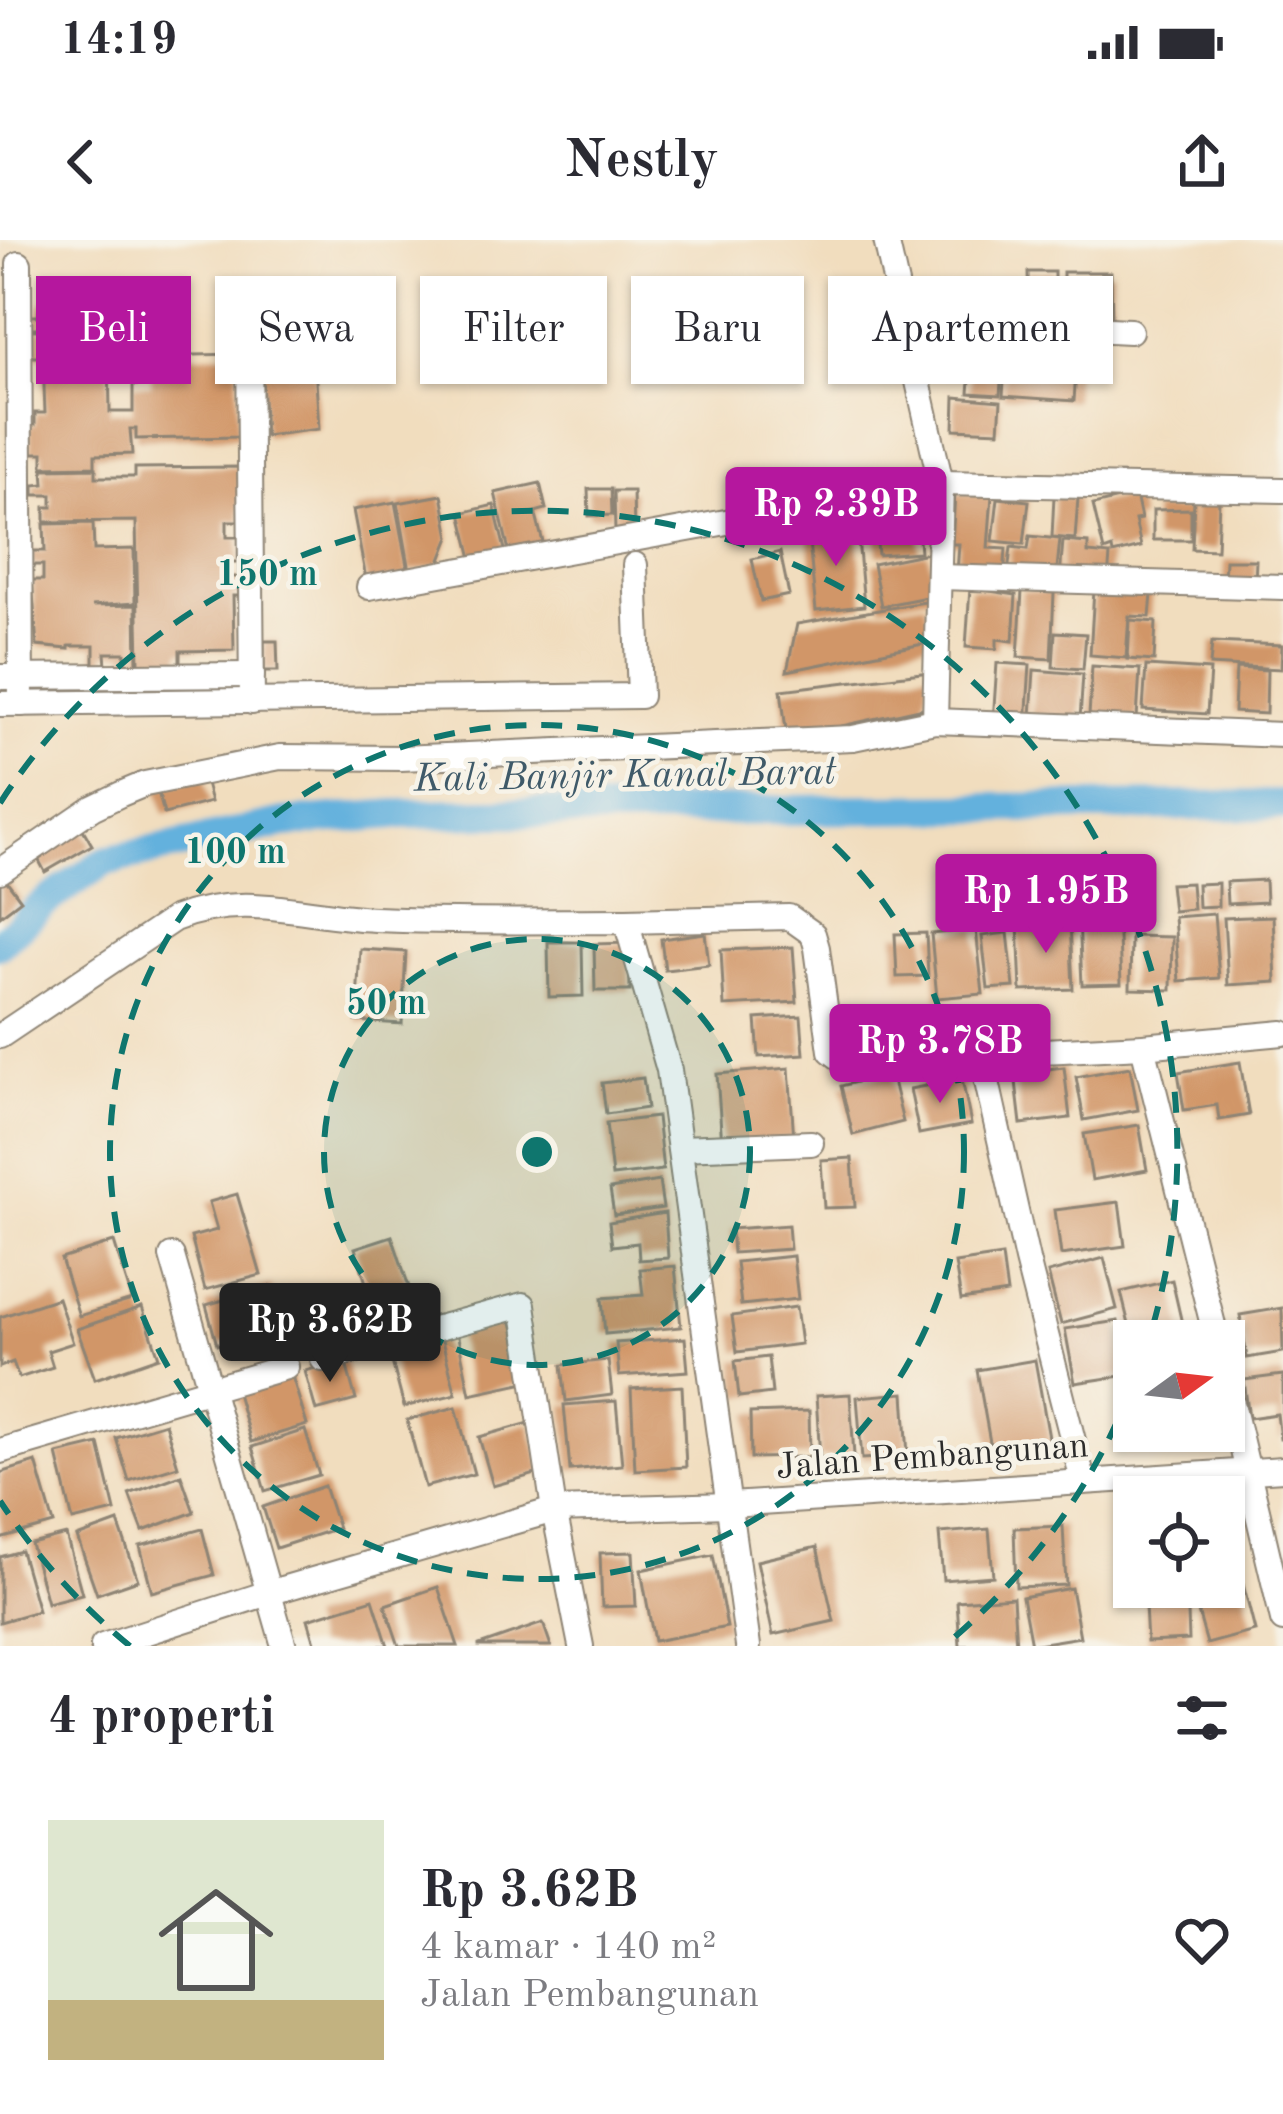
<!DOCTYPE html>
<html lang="id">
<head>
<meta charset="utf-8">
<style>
	body { margin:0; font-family:"Old Standard TT",serif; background:#f2f2f3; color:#2b2b33; height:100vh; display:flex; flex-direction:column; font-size:45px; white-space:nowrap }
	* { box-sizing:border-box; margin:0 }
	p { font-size:39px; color:#7c7c81 }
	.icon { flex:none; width:66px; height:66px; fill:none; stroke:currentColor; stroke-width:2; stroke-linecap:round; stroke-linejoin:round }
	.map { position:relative; height:1406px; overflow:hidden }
	.details { display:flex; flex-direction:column; background:#fff; flex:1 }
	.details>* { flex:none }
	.guide { position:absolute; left:36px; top:36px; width:1212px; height:108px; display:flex; gap:24px }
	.needle { width:78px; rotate:75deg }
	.controls { position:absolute; left:1113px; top:1080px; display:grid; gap:24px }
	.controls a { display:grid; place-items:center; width:132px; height:132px; border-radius:0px; background:#fff; box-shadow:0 3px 9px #0004; font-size:60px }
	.price { position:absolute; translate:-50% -102px; padding:0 27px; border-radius:12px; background:#b5179e; color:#fff; font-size:39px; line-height:78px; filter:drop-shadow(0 3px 6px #0008) }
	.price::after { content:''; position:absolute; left:50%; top:72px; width:36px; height:27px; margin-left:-18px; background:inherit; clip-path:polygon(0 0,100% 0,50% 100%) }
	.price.selected { background:#222; color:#fff }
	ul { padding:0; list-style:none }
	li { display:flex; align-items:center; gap:36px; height:300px; padding:0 48px }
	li+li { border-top:3px solid #e1e1e2 }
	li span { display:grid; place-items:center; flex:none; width:336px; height:240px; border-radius:0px; color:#555 }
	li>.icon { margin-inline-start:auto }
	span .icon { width:144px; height:144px; fill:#fffc; stroke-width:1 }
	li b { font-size:51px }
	h2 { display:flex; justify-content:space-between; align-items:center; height:144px; padding:0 48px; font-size:51px }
	.chip { padding:0 42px; border-radius:0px; background:#fff; box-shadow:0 3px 9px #0004; font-size:42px; line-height:108px }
	.chip.selected { background:#b5179e; color:#fff }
	.status { display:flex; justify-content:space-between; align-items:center; height:84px; padding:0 60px; background:#fff; direction:ltr }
	.status svg { height:33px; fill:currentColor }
	header { display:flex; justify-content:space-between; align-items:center; height:156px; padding:0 48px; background:#fff; font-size:54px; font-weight:600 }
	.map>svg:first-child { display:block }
</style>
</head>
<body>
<div class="status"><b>14:19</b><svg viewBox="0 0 49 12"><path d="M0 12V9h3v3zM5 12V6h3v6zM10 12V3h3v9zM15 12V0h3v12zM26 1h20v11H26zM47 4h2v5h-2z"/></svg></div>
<header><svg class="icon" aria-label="back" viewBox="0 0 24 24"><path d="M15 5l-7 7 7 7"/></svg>Nestly<svg class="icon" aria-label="share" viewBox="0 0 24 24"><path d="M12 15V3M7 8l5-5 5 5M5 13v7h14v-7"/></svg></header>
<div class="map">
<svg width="1283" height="1406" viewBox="0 0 1283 1406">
	<rect width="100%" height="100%" fill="#f7f3e8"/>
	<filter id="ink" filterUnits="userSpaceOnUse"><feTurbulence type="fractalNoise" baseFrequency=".00833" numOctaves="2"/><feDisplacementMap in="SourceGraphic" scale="24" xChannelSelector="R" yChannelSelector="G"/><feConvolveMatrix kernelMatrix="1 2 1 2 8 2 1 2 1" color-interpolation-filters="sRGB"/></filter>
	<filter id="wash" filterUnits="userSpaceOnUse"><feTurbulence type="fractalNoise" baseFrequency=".004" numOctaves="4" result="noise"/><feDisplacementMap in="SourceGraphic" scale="48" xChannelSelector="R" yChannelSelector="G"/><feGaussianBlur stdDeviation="2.7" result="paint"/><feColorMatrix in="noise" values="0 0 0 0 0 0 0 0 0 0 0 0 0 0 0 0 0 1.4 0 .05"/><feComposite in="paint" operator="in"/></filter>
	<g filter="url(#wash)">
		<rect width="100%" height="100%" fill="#f1ddbe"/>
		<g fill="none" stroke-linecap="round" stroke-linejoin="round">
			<path stroke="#63b1dd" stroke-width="30" d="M0,704L44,663L105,621L284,583L395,574L1283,565"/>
		</g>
		<g id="blocks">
			<g fill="#d19667">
				<path d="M1028,32H1054V79H1029Z"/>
				<path d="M1063,32H1111L1112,82L1063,83Z"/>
				<path d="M101,61L102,87L31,88V76H38L41,62Z"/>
				<path d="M112,61H134V87L112,88Z"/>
				<path d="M312,78L319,189L265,196L259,83Z"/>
				<path d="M117,89V115L109,116L110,172H133V145H151V116L238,114V197L136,199V189H130L132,214L95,215V226L43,227V213H31L30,185H35V173H45L43,117H27V90Z"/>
				<path d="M1007,95L1026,96L1024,125L1051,127L1053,102L1078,103L1074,161L1003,156Z"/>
				<path d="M973,101L1004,103L1000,155L969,153Z"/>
				<path d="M955,157L1001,161L999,191L954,189Z"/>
				<path d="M239,227L240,281H227V297H239V322H228V337H239V356H233L234,410L180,411V424L139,425L136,281L45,282V267H52V255H34V245L44,244L43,229L96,228V237H135V228Z"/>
				<path d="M540,243L546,269L535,272L545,310L511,319L495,253Z"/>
				<path d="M588,249H611L612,275L589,276Z"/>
				<path d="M614,251H633L634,292H615Z"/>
				<path d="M955,253L992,255L988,308L1006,309L1004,337L957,333L959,304H952Z"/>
				<path d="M442,255L450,297L439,325L410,331L398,263Z"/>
				<path d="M1136,255L1141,279L1135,280L1141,307L1113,314L1112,308L1104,311L1093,265Z"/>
				<path d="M1054,256L1078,258L1075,299L1052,297Z"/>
				<path d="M998,258L1029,261L1024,304L993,301Z"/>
				<path d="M1194,258L1219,259L1217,310L1192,309Z"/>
				<path d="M395,262L409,336L367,344L353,270Z"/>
				<path d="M916,263L920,312L878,315L874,266Z"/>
				<path d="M494,265L505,310L472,318L461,273Z"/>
				<path d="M1191,269V300H1153V270Z"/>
				<path d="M93,283L94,310L134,309L135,363L92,366L136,365L137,425H125V413H105L106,425H94V406H69V409L37,406L32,340H43V325H32V311H45L44,284Z"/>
				<path d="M857,287L864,366L816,371L808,292Z"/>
				<path d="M1030,296L1060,299L1056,339L1008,334L1011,307L1028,309Z"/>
				<path d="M1063,301L1088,303V313L1110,315L1108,340L1060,337Z"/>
				<path d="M780,312L789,355L761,361L752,319Z"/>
				<path d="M928,313L937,355L881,366L873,324Z"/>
				<path d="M1225,320H1256L1255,343L1224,342Z"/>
				<path d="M970,348L1016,355L1013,401L997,399V409L966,407Z"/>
				<path d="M1094,350L1152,354L1150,377L1129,376L1126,418L1090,415Z"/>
				<path d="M1022,351L1054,353L1051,419L1018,417Z"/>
				<path d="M925,362L933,402L787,431L797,384Z"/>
				<path d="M1130,380L1156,382L1154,421L1128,419Z"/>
				<path d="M1055,392L1086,394L1083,429L1053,427Z"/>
				<path d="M264,401H277L278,431H264Z"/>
				<path d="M1212,402L1282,405L1281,429L1210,425Z"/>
				<path d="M997,423L1030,425L1026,484L993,482Z"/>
				<path d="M1092,426L1140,429L1137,479L1089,476Z"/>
				<path d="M1146,426L1210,430L1207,474L1143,470Z"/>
				<path d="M1236,428L1267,430L1266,474L1234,472Z"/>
				<path d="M1034,430L1083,434L1080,479L1031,476Z"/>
				<path d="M930,432L924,468L787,498L781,450Z"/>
				<path d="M204,536L211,562L164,574L157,548Z"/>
				<path d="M81,586L92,605L45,632L35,613Z"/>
				<path d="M3,636L21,660L0,676V639Z"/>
				<path d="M1265,640L1266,662L1227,664L1226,642Z"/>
				<path d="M1191,643L1193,669L1173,671L1170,644Z"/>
				<path d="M1218,643V666L1198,667L1197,644Z"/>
				<path d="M1118,674L1121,744L1082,745L1079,676Z"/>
				<path d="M1214,674L1219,738L1179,741L1174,677Z"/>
				<path d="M1273,676L1276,742L1228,745L1224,678Z"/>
				<path d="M1070,681L1073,749L1021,751L1018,683Z"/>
				<path d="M976,689L983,754L937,758L931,694Z"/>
				<path d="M705,693L709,725L665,730L661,699Z"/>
				<path d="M926,693L928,736L897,737L895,694Z"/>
				<path d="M1008,693L1014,747L988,749L982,696Z"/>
				<path d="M1131,696L1172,697L1171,750L1130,749Z"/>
				<path d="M548,702H582L583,756L549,757Z"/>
				<path d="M629,703L630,751H595L594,704Z"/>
				<path d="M793,707L797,762L724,766L721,710Z"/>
				<path d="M360,709L406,712L402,784L356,781Z"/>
				<path d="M801,776L804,814L759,817L756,779Z"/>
				<path d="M1240,822L1249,875L1219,880L1217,865L1184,870L1178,832Z"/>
				<path d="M1064,827L1070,878L1021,884L1015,833Z"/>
				<path d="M1130,827L1138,870L1084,880L1076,837Z"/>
				<path d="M789,828L794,899L722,904L717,834Z"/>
				<path d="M891,833L903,882L853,895L841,846Z"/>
				<path d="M643,838L647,868L606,874L602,843Z"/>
				<path d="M962,839L971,884L919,894L910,849Z"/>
				<path d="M657,877L663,930L612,936L606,883Z"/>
				<path d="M1139,885L1147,930L1092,940L1084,894Z"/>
				<path d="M852,918L855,967L824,968L821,920Z"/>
				<path d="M659,941L663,968L614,975L610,949Z"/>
				<path d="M237,954L261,1035L205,1050L191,997L217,990L209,962Z"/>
				<path d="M1119,962L1125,1006L1061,1015L1055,970Z"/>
				<path d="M665,973L668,1018L639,1020L638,1003L612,1006L609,982Z"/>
				<path d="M788,985L790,1009L733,1013L731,989Z"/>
				<path d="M392,996L410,1050L372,1062L355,1008Z"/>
				<path d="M114,1002L132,1060L79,1076L61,1019Z"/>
				<path d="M793,1016L798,1059L741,1065L736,1022Z"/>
				<path d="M1002,1016L1007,1053L961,1060L955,1023Z"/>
				<path d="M1104,1018L1117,1069L1061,1084L1048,1033Z"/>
				<path d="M675,1026L681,1087L605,1094L602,1058L643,1055L640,1029Z"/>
				<path d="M1172,1040L1186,1101H1133L1121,1052Z"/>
				<path d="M271,1046L282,1086L217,1105L206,1065Z"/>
				<path d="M58,1058L73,1103L48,1111L53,1127L19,1138L13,1122L0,1127V1077Z"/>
				<path d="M142,1067L159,1117L95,1139L77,1089Z"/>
				<path d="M796,1067L801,1104L737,1112L732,1076Z"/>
				<path d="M1282,1068L1283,1112L1247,1118L1240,1075Z"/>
				<path d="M511,1077L525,1142L470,1154L456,1088Z"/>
				<path d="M1118,1081L1128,1135L1075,1143L1065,1089Z"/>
				<path d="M439,1089L456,1154L404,1167L387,1103Z"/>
				<path d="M685,1098L688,1131L619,1136L616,1103Z"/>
				<path d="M768,1117L772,1153L739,1157L735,1121Z"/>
				<path d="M345,1120L356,1160L316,1171L305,1131Z"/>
				<path d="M608,1120L612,1155L566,1161L562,1125Z"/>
				<path d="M1035,1120L1051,1209L993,1219L977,1130Z"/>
				<path d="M1283,1135V1199H1280L1277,1174L1249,1178L1244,1140Z"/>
				<path d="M292,1136L307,1185L251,1202L237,1153Z"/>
				<path d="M682,1146L686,1227L635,1230L631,1149Z"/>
				<path d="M904,1153L908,1216L862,1219L857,1157Z"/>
				<path d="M850,1154L854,1216L820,1218L816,1156Z"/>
				<path d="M616,1161L622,1225L570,1230L564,1165Z"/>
				<path d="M456,1167L474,1234L425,1247L407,1180Z"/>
				<path d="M809,1171L810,1217L751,1218L750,1173Z"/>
				<path d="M165,1183L178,1226L129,1241L116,1198Z"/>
				<path d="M529,1183L543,1232L493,1246L479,1197Z"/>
				<path d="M305,1190L319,1235L265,1251L252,1207Z"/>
				<path d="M99,1204L115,1271L73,1281L57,1214Z"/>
				<path d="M36,1222L54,1284L0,1299V1233Z"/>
				<path d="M181,1235L194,1272L143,1291L129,1254Z"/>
				<path d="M324,1246L338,1288L276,1308L263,1267Z"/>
				<path d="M118,1282L138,1340L97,1354L77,1297Z"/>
				<path d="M1063,1286L1066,1345L1016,1347L1014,1288Z"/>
				<path d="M202,1289L214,1335L152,1352L140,1306Z"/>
				<path d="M989,1289L993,1336L943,1340L939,1293Z"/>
				<path d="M66,1295L82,1354L47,1363L31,1304Z"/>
				<path d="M817,1307L834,1381L773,1395L757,1321Z"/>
				<path d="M21,1311L38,1371L0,1382V1317Z"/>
				<path d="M633,1312L636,1366L602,1367L600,1313Z"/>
				<path d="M713,1315L727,1387L654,1401L641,1330Z"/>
				<path d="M1242,1340L1255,1391L1207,1404L1193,1353Z"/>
				<path d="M438,1347L458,1406H399L385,1365Z"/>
				<path d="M1144,1347H1187L1189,1400L1147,1402Z"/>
				<path d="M1071,1348L1080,1397L1031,1405L1022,1357Z"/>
				<path d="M1013,1357L1016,1406H960L957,1361Z"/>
				<path d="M373,1359L388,1406H316L308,1379Z"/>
				<path d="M543,1383L551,1406H479V1405Z"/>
			</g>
		</g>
	</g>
	<g filter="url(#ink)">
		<use href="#blocks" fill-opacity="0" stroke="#8e8474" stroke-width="3"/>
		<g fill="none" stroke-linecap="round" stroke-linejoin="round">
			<defs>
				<g id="minor">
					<path d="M886,0L941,243L935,481"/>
					<path d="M19,24L21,464"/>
					<path d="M906,80L1130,91"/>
					<path d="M249,95L252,462"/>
					<path d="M939,337L1283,347"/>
					<path d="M369,347L941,243L1283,250"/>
					<path d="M0,437L252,435"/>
					<path d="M0,464L640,456L635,325"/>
					<path d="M0,631L92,568L121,554L145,544L280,517L401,518L853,498L935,481L1283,495"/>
					<path d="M626,681L789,677L813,694L817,708L831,811L844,821L1143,806L1283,793"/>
					<path d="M0,796L174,679C247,651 302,676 375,679C459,683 542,681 626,681L669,830L748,1406"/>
					<path d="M1143,806L1217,1101"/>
					<path d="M981,815L1027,1020L1083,1240"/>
					<path d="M680,908L811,903"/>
					<path d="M172,1016L284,1406"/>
					<path d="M323,1119L523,1065L554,1270L581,1406"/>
					<path d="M1224,1130L1283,1380"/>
					<path d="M0,1211L286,1127"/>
					<path d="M103,1406L268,1353L554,1270L730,1265L1283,1229"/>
				</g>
			</defs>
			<use href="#minor" stroke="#8e8474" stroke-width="28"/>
			<use href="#minor" stroke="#fff" stroke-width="24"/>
		</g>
	</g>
	<circle cx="537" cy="912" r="213" fill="#0f766e" fill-opacity=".12"/>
	<g fill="none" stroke="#0f766e" stroke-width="6" stroke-dasharray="21 15">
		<circle cx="537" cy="912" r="213"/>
		<circle cx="537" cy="912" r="427"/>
		<path d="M1132 1147A640 640 0 0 1 944 1406M130 1406A640 640 0 0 1 0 1261M0 563A640 640 0 0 1 1149 1099"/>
	</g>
	<g text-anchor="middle" stroke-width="9" stroke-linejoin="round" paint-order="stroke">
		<g font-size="36" fill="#2b2b2b" stroke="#f7f3e8">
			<text transform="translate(932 1214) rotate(-4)" y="13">Jalan Pembangunan</text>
		</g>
		<g font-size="39" font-style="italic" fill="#3f5a69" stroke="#f7f3e8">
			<text transform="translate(625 533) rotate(-1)" y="14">Kali Banjir Kanal Barat</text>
		</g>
	</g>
	<circle cx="537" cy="912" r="18" fill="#0f766e" stroke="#f7f3e8" stroke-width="6"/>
	<g font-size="36" text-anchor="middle" font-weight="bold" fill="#0f766e" stroke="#f7f3e8" stroke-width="9" stroke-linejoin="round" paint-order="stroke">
		<text x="267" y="345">150 m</text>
		<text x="235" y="623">100 m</text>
		<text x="386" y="774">50 m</text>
	</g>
</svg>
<div class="controls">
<a><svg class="needle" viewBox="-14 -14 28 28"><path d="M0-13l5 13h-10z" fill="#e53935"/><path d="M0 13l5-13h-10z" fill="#7c7c81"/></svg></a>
<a><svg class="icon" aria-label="locate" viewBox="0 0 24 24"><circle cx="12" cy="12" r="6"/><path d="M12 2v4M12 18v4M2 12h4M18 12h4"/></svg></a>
</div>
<b class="price" style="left:836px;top:329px">Rp 2.39B</b>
<b class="price" style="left:1046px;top:716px">Rp 1.95B</b>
<b class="price" style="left:940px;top:866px">Rp 3.78B</b>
<b class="price selected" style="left:330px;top:1145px">Rp 3.62B</b>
<div class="guide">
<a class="chip selected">Beli</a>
<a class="chip">Sewa</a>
<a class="chip">Filter</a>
<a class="chip">Baru</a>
<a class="chip">Apartemen</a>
</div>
</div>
<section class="details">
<h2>4 properti<svg class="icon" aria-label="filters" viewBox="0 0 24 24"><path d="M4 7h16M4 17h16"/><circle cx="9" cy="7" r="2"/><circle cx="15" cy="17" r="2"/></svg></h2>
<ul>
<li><span style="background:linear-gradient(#dfe7d0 75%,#c2b280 0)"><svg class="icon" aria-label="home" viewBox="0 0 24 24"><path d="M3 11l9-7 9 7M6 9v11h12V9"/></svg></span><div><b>Rp 3.62B</b><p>4 kamar · 140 m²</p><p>Jalan Pembangunan</p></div><svg class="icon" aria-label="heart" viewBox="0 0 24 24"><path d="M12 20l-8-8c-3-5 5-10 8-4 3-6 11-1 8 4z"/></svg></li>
</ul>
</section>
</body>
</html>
